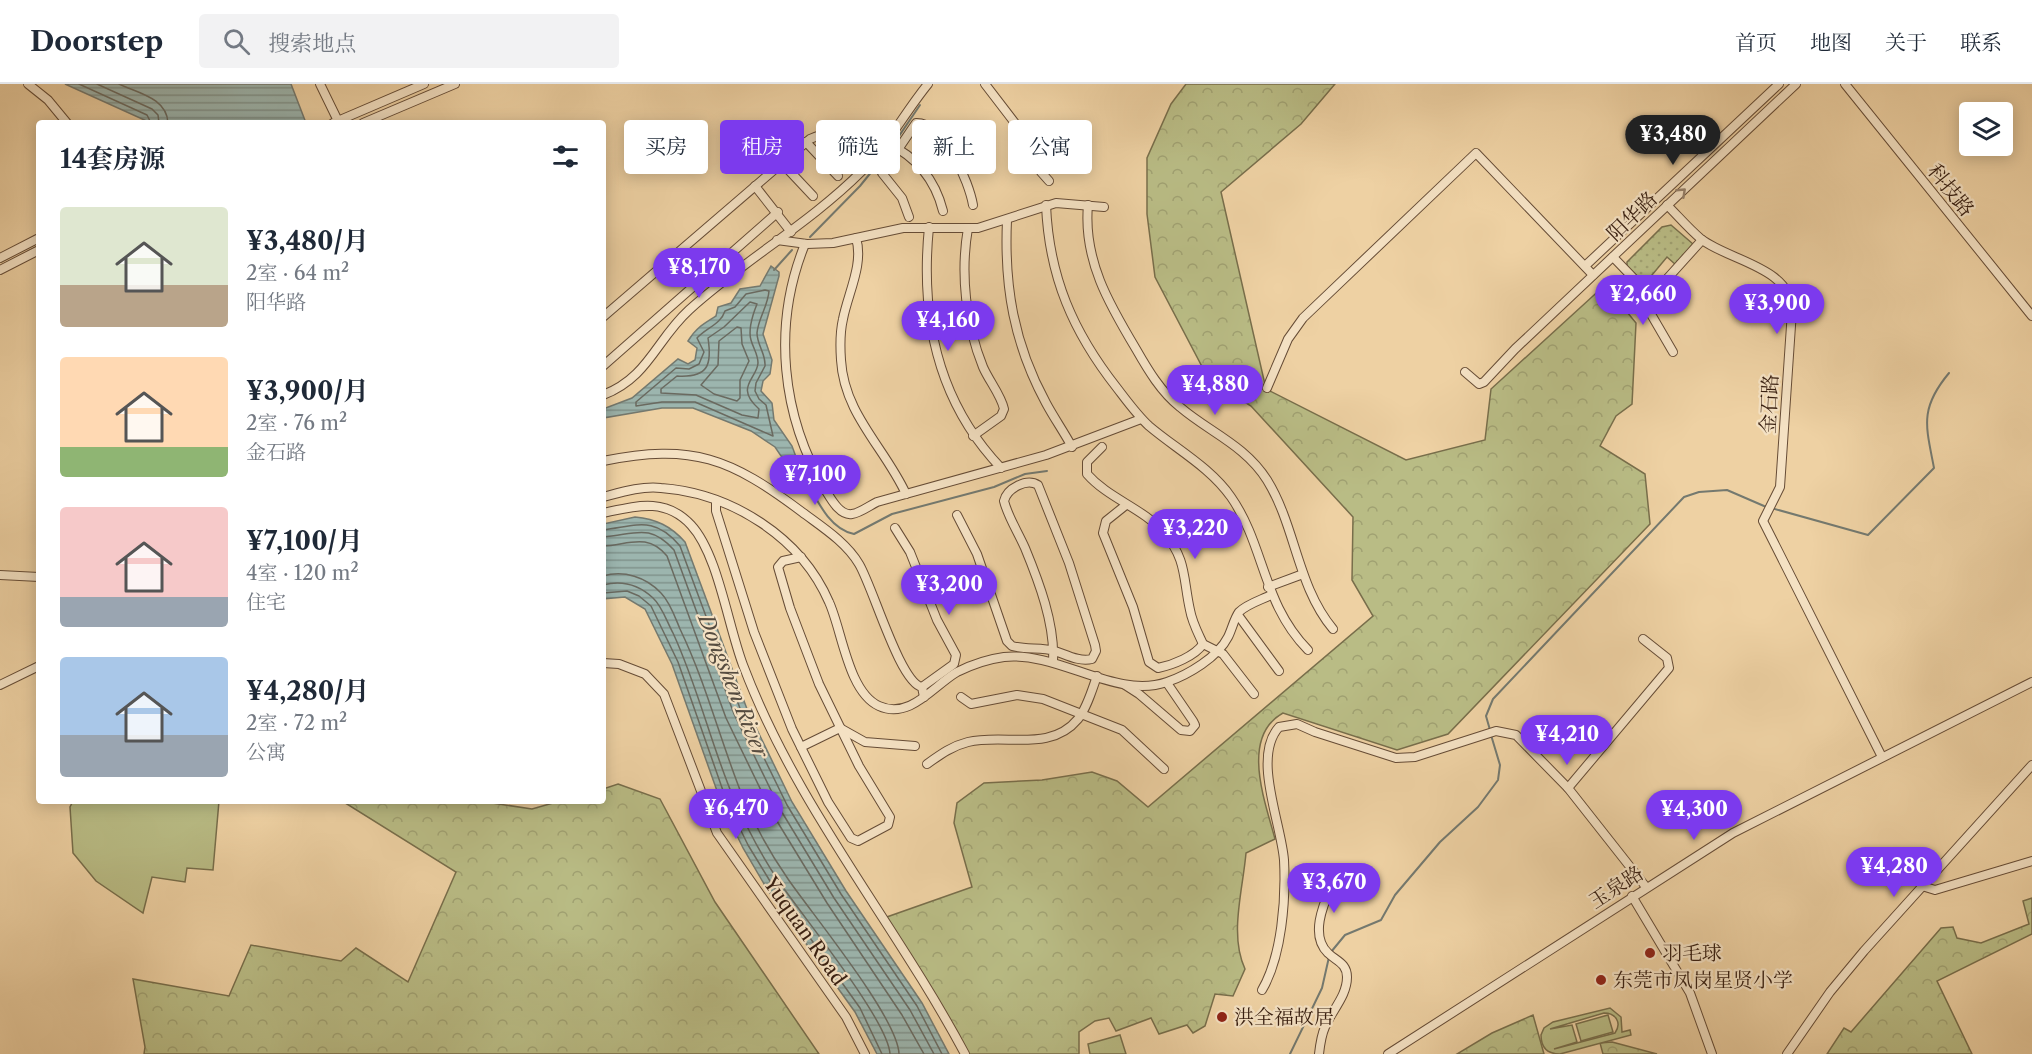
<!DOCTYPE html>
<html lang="zh">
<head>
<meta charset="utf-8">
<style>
	body { margin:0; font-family:"Libre Caslon Text","Noto Serif SC",serif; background:#f2f2f3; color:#1f2937; height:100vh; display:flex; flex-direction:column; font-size:22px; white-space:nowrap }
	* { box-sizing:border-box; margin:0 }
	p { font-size:20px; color:#747a83 }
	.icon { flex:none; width:33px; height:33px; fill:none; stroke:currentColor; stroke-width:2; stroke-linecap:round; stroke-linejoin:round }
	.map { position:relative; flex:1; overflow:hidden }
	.panel { position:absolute; left:36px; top:36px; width:570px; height:684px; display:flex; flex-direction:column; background:#fff; border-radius:6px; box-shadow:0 3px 15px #0003 }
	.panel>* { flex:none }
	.top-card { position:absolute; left:624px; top:36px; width:570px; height:54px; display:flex; gap:12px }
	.fabs { position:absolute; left:1959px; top:18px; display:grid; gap:12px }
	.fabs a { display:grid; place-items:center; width:54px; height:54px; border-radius:6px; background:#fff; box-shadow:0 3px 15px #0003; font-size:30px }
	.price { position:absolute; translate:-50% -51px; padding:0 14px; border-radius:21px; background:#7c3aed; color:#fff; font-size:20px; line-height:39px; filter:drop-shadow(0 2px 3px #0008) }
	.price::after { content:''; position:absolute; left:50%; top:36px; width:18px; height:14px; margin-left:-9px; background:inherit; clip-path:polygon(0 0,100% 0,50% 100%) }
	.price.on { background:#222; color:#fff }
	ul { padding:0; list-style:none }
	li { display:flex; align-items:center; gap:18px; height:150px; padding:0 24px }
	li span { display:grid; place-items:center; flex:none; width:168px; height:120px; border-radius:6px; color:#555 }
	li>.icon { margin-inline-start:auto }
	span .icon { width:72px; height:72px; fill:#fffc; stroke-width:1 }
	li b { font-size:26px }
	h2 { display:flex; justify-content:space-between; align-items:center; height:72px; padding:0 24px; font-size:26px }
	.tag { padding:0 21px; border-radius:6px; background:#fff; box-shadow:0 3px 15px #0003; font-size:21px; line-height:54px }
	.tag.on { background:#7c3aed; color:#fff }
	header { display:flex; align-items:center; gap:36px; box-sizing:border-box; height:84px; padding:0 30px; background:#fff; border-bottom:2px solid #e0e1e3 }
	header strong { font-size:28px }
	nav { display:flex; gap:33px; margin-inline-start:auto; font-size:21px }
	.search { width:420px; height:54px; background:#f2f2f3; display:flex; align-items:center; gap:15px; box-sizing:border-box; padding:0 21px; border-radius:6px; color:#747a83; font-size:22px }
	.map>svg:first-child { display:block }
</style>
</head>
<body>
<header>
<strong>Doorstep</strong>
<div class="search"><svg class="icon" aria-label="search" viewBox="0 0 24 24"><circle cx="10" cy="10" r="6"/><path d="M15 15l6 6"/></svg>搜索地点</div>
<nav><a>首页</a><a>地图</a><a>关于</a><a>联系</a></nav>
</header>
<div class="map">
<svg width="2032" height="970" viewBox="0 0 2032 970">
	<defs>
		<pattern id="grass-dots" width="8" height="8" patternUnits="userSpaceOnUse" patternTransform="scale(1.5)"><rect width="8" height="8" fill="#b9bc85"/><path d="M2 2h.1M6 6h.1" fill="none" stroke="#a0a172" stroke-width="1.8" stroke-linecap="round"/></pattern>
		<pattern id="forest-crowns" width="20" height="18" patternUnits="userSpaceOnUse" patternTransform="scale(1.5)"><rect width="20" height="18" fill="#b9bc85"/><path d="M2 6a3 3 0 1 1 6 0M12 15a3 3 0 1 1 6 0" fill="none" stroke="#a0a172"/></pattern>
		<pattern id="water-rules" width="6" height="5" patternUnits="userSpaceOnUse" patternTransform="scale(1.5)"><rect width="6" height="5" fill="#9cb5ae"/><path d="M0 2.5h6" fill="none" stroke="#80938c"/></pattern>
	</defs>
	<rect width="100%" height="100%" fill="#eed1a3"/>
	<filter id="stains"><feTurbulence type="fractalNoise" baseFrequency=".00333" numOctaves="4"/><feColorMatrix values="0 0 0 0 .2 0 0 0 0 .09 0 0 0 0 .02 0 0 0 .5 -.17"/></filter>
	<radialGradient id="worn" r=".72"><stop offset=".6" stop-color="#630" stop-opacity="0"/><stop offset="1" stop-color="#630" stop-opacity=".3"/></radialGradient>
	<path fill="url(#grass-dots)" stroke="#786e4b" stroke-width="1.5" d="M1671,141L1693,160L1676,181L1667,173L1647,197H1640L1627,184V178L1662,143Z"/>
	<g fill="url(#forest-crowns)" stroke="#786e4b" stroke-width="1.5">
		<path d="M1186,0H1335L1301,40L1221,108L1266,305L1406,376L1485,356L1491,305L1605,201L1636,239L1632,320L1616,332L1600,362L1645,390L1650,440L1448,650L1397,666L1283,629C1240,653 1265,717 1275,755L1246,769C1243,805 1229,851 1245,885L1233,912L1215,910L1205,942L1193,949L1187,941L1159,950L1151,934L1116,947L1109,934L1095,937L1079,948V970H966L884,834L972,803L954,739L957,719L984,699L1042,696L1092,688L1117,697L1148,723L1373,532L1352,496L1353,433L1251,322L1208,294L1155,193L1147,130V74L1171,20Z"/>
		<path d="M618,700L660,715L715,818L819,970H144L145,963L133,895L229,912L251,861L341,877L356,864L408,898L456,788L342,717H479L532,725L560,717H603V705Z"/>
		<path d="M2032,814V850L1937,897L1972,970H1827L1844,944L1851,948L1941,844L1953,843L1957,854L1981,859L2029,840L2023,817Z"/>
		<path d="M1533,931L1544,970H1457L1492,949Z"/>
		<path d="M1612,958L1657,970H1603L1600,959Z"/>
	</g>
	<g fill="#b9bc85" stroke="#786e4b" stroke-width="1.5" fill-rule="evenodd">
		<path d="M73,717H219L213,786L187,784L185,798L152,793L143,829L96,797L73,769L70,723Z"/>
		<path d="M1610,924L1621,933L1622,948L1630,946L1631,951L1560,970C1548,970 1541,964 1541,951L1544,944L1553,938ZM1604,929C1616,929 1622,939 1615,949L1554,965L1577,958L1572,941L1550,945Z"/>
		<path d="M1608,931L1613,948L1581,957L1576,940Z"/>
		<path d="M1120,951L1126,970H1090L1088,960Z"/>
	</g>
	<g fill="url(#water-rules)" stroke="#74796f" stroke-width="1.5">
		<path d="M65,0H291L306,39H151Z"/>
		<path d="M771,182L779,188V192L763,250L772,276L770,290L763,297L761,307L772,319L774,336L792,362L796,373L790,377L781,372L775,363L751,347L693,324H662L603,334V325L632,314L678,275L688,280L695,276L697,264L688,257C696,244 703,240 716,232L718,223L731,219L740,205L760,202Z"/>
		<path d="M635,433C656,435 671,442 685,458L747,625L792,718L846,807L922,919L949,970H877L855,928L767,805L743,764L722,721L672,580L645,525L625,513L603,515V440Z"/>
	</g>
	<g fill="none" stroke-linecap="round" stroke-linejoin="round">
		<g stroke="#6a6a60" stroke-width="1.5">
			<path d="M79,0L147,31L151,39"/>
			<path d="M97,0L152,25L158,31L159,39"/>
			<path d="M119,0C138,9 167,14 168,39"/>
			<path d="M765,206L769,207C768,222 758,235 757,249C757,261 766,270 765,282L756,299L755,307L759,315L766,321L773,352L695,318H662L636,322V318L676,284L689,285L699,280L704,268L697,254C706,244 721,240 725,227L735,223L746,210Z"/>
			<path d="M750,218L757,220C753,230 748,246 751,256C753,264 758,270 758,279C757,295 734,303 759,325L758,334L742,331L696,311L661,309V305L677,292C709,294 712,280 708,254L724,243Z"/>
			<path d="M737,243L741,244L742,260L749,277L740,296V314L737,317L714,310L701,301L718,281L719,257Z"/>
			<path d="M603,446C637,442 654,431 680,462L741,627L787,721L841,810L917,922L942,970"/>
			<path d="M603,453C634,451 649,438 674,466L734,630L780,725L834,814L910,926L934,970"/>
			<path d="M603,462C628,461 647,448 667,472L726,634L772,729L827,819L902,931L924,970"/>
			<path d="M603,492C624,486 646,493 661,509C670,518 675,533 680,545C706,599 720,656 742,711C754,740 770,769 788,795C812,830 898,934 899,970"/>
			<path d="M603,501C622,496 639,501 653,514C662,522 667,538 673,549C698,603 711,661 734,715C747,744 762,773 780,799C803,833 888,936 890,970"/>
			<path d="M603,509L627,507L639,512L651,522L678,578L727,718L748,761L773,802L860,924L882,970"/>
		</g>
		<g stroke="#74796f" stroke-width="2">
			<path d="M897,55L920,21"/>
			<path d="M810,153L860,102L889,66"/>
			<path d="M774,186L792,166"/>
			<path d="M791,373C811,396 821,443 854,450L892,430L994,403L1025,390L1047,387"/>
			<path d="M1490,646L1486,632L1493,615L1684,413L1699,408L1727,406L1764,422L1868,451L1934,384C1926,342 1919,325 1949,289"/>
			<path d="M1331,868L1345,851L1381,836L1395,811L1440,758L1478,723L1498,696L1500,681L1491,651"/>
			<path d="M1290,970L1322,904L1329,873"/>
		</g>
		<defs>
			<g id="minor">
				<path d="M28,0L48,16L67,39"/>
				<path d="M320,0L339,39"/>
				<path d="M985,0L1018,43L1041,88L1049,97"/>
				<path d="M1845,0L2032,232"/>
				<path d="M333,39L424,0"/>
				<path d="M363,39L455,0"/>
				<path d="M806,58L838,92"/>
				<path d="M887,59C917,73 935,95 943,127"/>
				<path d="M782,79L813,112"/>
				<path d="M755,102L791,148"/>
				<path d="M1046,121C1049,193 1073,248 1117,304C1127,317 1137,331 1149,342C1176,365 1210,383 1231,413C1265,462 1262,519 1308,566"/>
				<path d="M1088,121C1083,176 1109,220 1136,265C1148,286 1161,308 1180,323C1209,348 1245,361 1267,396C1296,443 1297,502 1333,545"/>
				<path d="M1667,121C1678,132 1689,145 1701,155C1729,177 1792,183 1792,227L1780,403L1763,437L1882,673"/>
				<path d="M909,133L902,114L882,89L916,39C944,38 969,98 973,121"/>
				<path d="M1007,136C1004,203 1014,260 1046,319C1054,334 1064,348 1072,363"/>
				<path d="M929,143C920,233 937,317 1001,384"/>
				<path d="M968,144C960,190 966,241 983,283C989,297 1001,311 1004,325L1001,332L973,352"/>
				<path d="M856,154C864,180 848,209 843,235C840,248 840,262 841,276C844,330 885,364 906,410"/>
				<path d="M777,156L807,160L833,159L903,144H978L1056,119L1104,123"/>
				<path d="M805,160C772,241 781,332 826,407C831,415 840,432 852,430C860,429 869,422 877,418L1046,371L1141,335"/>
				<path d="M1613,173L1642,203L1656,207L1702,156"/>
				<path d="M0,174L39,154"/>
				<path d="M1585,182L1779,0"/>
				<path d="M0,186L39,166"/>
				<path d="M1642,203L1648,225L1673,268"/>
				<path d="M603,233L810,55C833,45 844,47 862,64"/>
				<path d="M603,282L778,128"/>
				<path d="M1465,288L1479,300L1484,298L1515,265L1796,0"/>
				<path d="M1267,304L1288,255L1303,234L1476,69L1593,191"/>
				<path d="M603,311C648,294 656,256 689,226C744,176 809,140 862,87C888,61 905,28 928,0"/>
				<path d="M1102,363L1087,378V390C1109,415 1143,424 1164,449C1187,475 1183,495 1190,526C1192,538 1198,549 1203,560L1223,570L1254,610"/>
				<path d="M603,377C693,359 730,374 802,428C822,443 846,458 859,480C873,503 900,599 922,603L924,613"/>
				<path d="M603,413C622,408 641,402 661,404C731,409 801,453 829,518C842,546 848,608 879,622C910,636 933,602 957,588C971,581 989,575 1004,573C1060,567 1115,616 1167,598C1188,591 1218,573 1228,553C1232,545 1234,535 1239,528C1247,520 1261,516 1271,511"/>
				<path d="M716,417V427L754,548L792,645L828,718L851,754L858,757L888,741L890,733L859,682L819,600L790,524L778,483L783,477L801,473"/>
				<path d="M1126,421L1106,437L1103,449L1133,523L1149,578L1158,584C1173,581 1195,572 1203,560"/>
				<path d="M603,429C636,422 665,413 691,441C718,470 728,542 743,581C797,724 894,837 965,970"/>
				<path d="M957,431L977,470L1007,557L1012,562C1026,566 1041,563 1055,567C1067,571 1079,578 1092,575L1096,567L1095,561L1069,479L1038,401C1027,394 1007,404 1004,417C1008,433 1018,448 1025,464C1039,498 1055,540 1053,577"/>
				<path d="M895,444L910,468L937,536L956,571L954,580L922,603"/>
				<path d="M0,491L39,493"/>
				<path d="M1268,503L1303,490"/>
				<path d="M1238,531L1279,587"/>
				<path d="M1643,555L1667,574L1669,584L1568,704L1646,803"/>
				<path d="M603,579L619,580L645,590L664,610L717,749L846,933L865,970"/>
				<path d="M0,601L39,582"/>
				<path d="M1125,601L1139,610L1181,646L1190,647L1195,641L1193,637L1167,599"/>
				<path d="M961,613L971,620L1017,611L1043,615L1122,646L1164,685"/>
				<path d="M801,663L840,644L865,658L915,662"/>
				<path d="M927,680C941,670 952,662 968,658C1005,649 1050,669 1078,635C1087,624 1092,606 1097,592"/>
				<path d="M1922,802L1935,806L2032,777"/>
				<path d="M1632,812L1690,909L1712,970"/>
				<path d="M1262,906C1282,872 1286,815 1284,776C1281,738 1252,673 1279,643L1297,640L1315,648L1396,674L1415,673L1496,647L1516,651L1568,704"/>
				<path d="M1319,970C1320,961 1321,952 1325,943C1332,926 1347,912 1347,893C1347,879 1336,877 1328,869C1308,850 1326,815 1334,795"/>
				<path d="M1388,970L1733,749L2032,598"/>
				<path d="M1787,970L1830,908L1864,867L2032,681"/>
			</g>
		</defs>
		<use href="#minor" stroke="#664c36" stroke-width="10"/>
		<use href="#minor" stroke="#f4e1c3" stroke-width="8"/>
	</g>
	<defs><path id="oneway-chevron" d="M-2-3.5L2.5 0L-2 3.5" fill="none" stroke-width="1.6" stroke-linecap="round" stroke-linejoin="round" transform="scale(1.5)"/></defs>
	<use stroke="#96806a" href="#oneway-chevron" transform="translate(1682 108) rotate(-43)"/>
	<g fill="#8f2418" stroke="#f4e1c3" stroke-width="2">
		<circle cx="1650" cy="869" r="6"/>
		<circle cx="1601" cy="896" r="6"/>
		<circle cx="1222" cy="933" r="6"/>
	</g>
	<g text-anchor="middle" stroke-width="4.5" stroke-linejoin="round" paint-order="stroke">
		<g font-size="20" fill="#381f11" stroke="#f4e1c3">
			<text transform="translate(1951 106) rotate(51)" y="7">科技路</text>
			<text transform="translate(1632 132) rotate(-44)" y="7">阳华路</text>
			<text transform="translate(1769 320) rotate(-87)" y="7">金石路</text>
			<text transform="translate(1616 803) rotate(-33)" y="7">玉泉路</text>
			<text transform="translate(805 847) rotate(55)" y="7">Yuquan Road</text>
		</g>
		<g font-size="20" fill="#381f11" stroke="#f4e1c3" text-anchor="start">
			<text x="1662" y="876">羽毛球</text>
			<text x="1613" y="903">东莞市凤岗星贤小学</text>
			<text x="1234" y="940">洪全福故居</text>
		</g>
		<g font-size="21" font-style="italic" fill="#564c40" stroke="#f4e1c3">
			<text transform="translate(733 602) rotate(68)" y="7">Dongshen River</text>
		</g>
	</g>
	<rect width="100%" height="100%" filter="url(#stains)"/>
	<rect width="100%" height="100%" fill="url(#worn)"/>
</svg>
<div class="fabs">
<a><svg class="icon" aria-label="layers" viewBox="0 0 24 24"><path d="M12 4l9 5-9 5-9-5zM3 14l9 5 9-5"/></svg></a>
</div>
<b class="price on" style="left:1673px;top:82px">¥3,480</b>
<b class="price" style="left:699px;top:215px">¥8,170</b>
<b class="price" style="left:1643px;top:242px">¥2,660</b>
<b class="price" style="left:1777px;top:251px">¥3,900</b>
<b class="price" style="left:948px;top:268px">¥4,160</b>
<b class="price" style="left:1215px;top:332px">¥4,880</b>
<b class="price" style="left:815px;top:422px">¥7,100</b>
<b class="price" style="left:1195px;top:476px">¥3,220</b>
<b class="price" style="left:949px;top:532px">¥3,200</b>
<b class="price" style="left:1567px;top:682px">¥4,210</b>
<b class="price" style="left:736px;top:756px">¥6,470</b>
<b class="price" style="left:1694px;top:757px">¥4,300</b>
<b class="price" style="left:1894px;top:814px">¥4,280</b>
<b class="price" style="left:1334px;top:830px">¥3,670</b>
<div class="top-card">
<a class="tag">买房</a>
<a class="tag on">租房</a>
<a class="tag">筛选</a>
<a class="tag">新上</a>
<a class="tag">公寓</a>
</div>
<section class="panel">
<h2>14套房源<svg class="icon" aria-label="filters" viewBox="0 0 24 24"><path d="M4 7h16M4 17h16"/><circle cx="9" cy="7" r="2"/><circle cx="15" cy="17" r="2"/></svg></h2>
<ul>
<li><span style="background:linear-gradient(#dfe7d0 65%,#b9a48a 0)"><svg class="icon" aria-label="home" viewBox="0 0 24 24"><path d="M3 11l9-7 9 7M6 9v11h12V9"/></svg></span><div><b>¥3,480/月</b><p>2室 · 64 m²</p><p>阳华路</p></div></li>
<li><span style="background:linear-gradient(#ffd9b3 75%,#8fb573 0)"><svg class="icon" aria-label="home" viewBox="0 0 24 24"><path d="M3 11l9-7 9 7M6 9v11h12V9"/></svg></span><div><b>¥3,900/月</b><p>2室 · 76 m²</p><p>金石路</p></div></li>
<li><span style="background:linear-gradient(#f6c9c9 75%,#9aa5b1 0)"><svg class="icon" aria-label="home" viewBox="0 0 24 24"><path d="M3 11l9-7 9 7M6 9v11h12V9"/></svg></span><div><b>¥7,100/月</b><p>4室 · 120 m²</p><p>住宅</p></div></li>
<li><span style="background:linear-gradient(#a9c7e8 65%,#9aa5b1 0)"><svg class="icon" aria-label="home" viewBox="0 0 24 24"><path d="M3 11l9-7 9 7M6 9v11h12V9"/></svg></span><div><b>¥4,280/月</b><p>2室 · 72 m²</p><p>公寓</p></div></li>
</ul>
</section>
</div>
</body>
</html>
